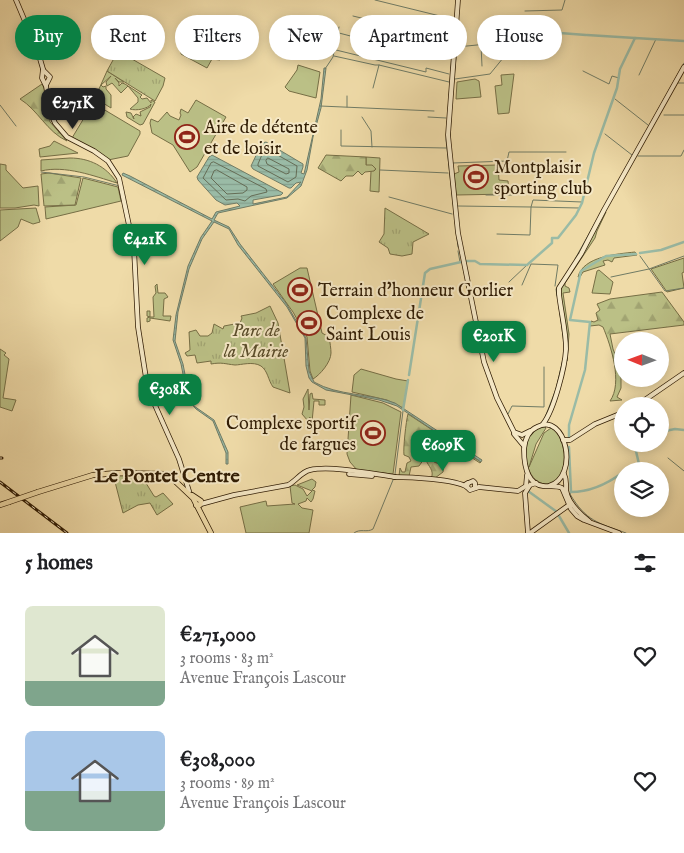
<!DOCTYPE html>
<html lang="en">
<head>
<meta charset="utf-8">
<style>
	body { margin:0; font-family:"IM FELL English",serif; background:#f2f2f2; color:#202124; height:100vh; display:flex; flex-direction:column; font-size:19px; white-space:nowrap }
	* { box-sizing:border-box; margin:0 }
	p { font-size:16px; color:#757577 }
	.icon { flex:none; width:28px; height:28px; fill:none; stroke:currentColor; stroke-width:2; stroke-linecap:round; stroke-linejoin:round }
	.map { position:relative; height:533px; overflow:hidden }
	.panel { display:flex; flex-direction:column; background:#fff; flex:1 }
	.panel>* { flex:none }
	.hud { position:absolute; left:15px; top:15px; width:655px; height:45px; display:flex; gap:10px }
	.needle { width:32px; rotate:271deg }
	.tools { position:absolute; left:614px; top:332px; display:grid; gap:10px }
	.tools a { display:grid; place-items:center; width:55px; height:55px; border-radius:50%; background:#fff; box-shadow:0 2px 12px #0003; font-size:25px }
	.price { position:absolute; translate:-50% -42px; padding:0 11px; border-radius:10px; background:#0b8043; color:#fff; font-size:16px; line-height:32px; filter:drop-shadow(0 1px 2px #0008) }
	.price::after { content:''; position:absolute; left:50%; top:30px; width:15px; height:11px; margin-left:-8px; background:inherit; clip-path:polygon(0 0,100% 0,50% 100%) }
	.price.selected { background:#222; color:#fff }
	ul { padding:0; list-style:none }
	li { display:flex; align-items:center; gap:15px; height:125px; padding:0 25px }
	li span { display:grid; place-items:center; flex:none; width:140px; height:100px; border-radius:8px; color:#555 }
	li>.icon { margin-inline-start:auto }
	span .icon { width:60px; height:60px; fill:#fffc; stroke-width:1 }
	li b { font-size:21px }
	h2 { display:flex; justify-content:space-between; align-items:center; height:60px; padding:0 25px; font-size:21px }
	.chip { padding:0 18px; border-radius:22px; background:#fff; box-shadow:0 2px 12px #0003; font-size:18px; line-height:45px }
	.chip.selected { background:#0b8043; color:#fff }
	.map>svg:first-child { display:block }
</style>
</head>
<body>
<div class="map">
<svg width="684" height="533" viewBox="0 0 684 533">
	<defs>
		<pattern id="forest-firs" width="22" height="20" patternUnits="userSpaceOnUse" patternTransform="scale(1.25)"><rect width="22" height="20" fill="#bbc086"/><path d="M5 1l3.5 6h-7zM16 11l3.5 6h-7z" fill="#a1a472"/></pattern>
		<pattern id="park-tufts" width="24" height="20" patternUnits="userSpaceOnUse" patternTransform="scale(1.25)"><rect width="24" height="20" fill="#bbc086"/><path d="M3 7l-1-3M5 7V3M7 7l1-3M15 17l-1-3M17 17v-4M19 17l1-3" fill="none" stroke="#a1a472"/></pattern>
		<pattern id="water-rules" width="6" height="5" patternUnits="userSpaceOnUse" patternTransform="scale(1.25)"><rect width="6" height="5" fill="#9abba6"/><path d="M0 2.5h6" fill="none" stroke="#85a08d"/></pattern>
	</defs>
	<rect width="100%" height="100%" fill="#efdba8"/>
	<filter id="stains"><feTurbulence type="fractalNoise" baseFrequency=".004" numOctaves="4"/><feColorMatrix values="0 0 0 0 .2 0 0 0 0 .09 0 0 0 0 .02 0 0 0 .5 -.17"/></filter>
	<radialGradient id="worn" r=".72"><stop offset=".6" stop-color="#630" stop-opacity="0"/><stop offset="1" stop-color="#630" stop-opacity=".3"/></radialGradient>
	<g fill="#bbc086" stroke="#766e45">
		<path d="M182,28L192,29L201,34L198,43L226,49L220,60L212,59L207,68L181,54L182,43H181L180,35L183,38L187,32L184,29V33L182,32L184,34H180Z"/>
		<path d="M298,65L320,72L316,98L289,91L285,87L297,70Z"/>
		<path d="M107,71L124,82H119L115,78L119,83V86L122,83L125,84L142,95L140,97L142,99L147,98L151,103V100L155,102L143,124L140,125L127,117L126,112L131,113L134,119L133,117L136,114L141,116L140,112L150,107L151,104C148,109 136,111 130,109L138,102V98L128,86L121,93L112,83L107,86L106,82L111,76L101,85L103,87L106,86V89L111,95V108L95,98Z"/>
		<path d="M514,74L509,113L498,114L495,86L502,85L501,75Z"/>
		<path d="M475,79L479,81L481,97L456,99L457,82Z"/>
		<path d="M196,100L226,117L197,167L190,172L173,145L152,133L150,123L151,119L158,122L167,112L170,116L179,120L181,115L180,113L181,109L188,113Z"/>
		<path d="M93,103L140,131V134L128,156L108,160L98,152L72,138Z"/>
		<path d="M54,141L78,153L40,157L39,149L50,146Z"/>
		<path d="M366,157L380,158L379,192L370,191L371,171L366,168Z"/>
		<path d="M70,158C89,158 106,166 117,183C94,176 65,165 41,171V160Z"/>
		<path d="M0,164L6,165V170L23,188L38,186L39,206L34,205L15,208H0Z"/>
		<path d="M498,165L499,180L508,181L509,194L456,195L454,174L459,172L458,166Z"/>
		<path d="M83,178L118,187L121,201L46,219L45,207L76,205Z"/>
		<path d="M36,208L40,222L33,224L21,219L18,227L0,241V210Z"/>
		<path d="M604,211L606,212L597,231L595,238L565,283V286L569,288L570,292L563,293L569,334L567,361L560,292L562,286Z"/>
		<path d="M635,252L637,255L614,258L612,262L608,260L603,261L605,265L583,272L580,277H578C583,256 618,254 635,252Z"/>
		<path d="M684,258V272L682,273L684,288L667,292L651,269Z"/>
		<path d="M300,268H307L322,333L329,337C330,342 331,349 331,353C331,362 320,375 313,379L310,371L307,337L293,312L273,284Z"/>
		<path d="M599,270L613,282L610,294L592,293L597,271Z"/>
		<path d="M157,284L158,293H165L168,297L164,299L163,316H171L170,321L150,318V321L147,322V318L150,317L147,316V311H150V317H154L153,297L156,293L155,286Z"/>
		<path d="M0,349L6,353L4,355L9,359L3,398L16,400L12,411L0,407Z"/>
		<path d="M361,369L396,379L408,381L403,408L387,400L352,392L354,375Z"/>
		<path d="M308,389L309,410L310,394L312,393L313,399L325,400V405H319V401H314L312,422L309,421L310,417L308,421L302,414L304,407L303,399Z"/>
		<path d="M351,395L383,403L401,412L393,474L357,470L350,462L347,454Z"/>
		<path d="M545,427L546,428L536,444L529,467L544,433L551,428C568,437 571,484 546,484C525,483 520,445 531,433C535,428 540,428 545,427Z"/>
		<path d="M430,433L439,437L451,446L448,461L444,460V466C437,463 426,459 426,450C427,445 430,439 430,433Z"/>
		<path d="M312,479L316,482L315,487L312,490L315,491L313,499L311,502L307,498L306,501L298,504L302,508L313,510L309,533H246L240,507L266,501L267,506L295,504L292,503L290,486L295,485L303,489L307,496L312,491L297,485Z"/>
	</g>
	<g fill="url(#forest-firs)" stroke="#766e45">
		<path d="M42,84L45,90L50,122L67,141C47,132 38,110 20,99Z"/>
		<path d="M326,155L366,157V165H372L376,169L374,171L365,172L362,175L358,171L353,176H346L341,181L318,168Z"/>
		<path d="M49,173L81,178L75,205L44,206L41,174Z"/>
		<path d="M662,292L684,322V325L610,334L613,349L621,369V388L617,397L622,400L610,401C623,383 611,346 603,327L599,325L590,326L591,321L594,322L598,320L596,313L600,310L597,304L610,299Z"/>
		<path d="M408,414L481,462L480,463L452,445L451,446L439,437L430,434L427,450L434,462L444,466L443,472L435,478H431C435,471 428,466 426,460L424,459L419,466L411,467L409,476H399L400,468L402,472H405L407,463L411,461L409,457L404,455C403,449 406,421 408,414Z"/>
	</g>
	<g fill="url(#park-tufts)" stroke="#766e45">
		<path d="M118,51L165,78L163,86L155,101L107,71Z"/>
		<path d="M385,208L429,234L413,242L412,254L402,256L390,254L388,248L379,242L384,234Z"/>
		<path d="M270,306L278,323L290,393L273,387C268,380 268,371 261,366C253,361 241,365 235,365C225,364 222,362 211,364V361L197,363L195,355L187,356L185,353L190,350L189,332L196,330L200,336H208L212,333L214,324L223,329L224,326L240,323L242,318L241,316L256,313Z"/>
		<path d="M119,475H141L154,496L156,497L163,493L173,504L157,515L150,503L138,505L123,513L114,478V477Z"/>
	</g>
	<path fill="url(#water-rules)" stroke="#707b65" d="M324,68H326L321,108L313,137L307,170L301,186L287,198L218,213L214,220L229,227L240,244L286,303L306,338L309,371L314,382C338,396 369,393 395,403L482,460L481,462L397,406L379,400L326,390L312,382L309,378L306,366L305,338L287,307L238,245L229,229L214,222L202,239L189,269L178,312L175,341L183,364L190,400L194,406L214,420L228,452V464H226V453L213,421L196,409L188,400L181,364L173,340L176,315L188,266L201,237L212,221L122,175L123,173L130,176L212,219L216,212L240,206L237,203L225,205L216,200L198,180L197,177L209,157L212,155L283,193L281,195L253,200V204L287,197L301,182L296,183L291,188H289L253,169L251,166L262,143L266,142L303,164V167L301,173L304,174L321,99Z"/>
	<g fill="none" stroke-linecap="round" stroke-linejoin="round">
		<g stroke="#656c55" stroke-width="1">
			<path d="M267,149L297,166L296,177L288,182L258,166V164L264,150Z"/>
			<path d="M268,158L289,169V173L286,174L267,164L266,161Z"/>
			<path d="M214,162L266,189L267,192L251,196L245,201L238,199L226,200L203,178L211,163Z"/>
			<path d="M217,170L247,187V190L243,193L227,194L211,178L214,171Z"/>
		</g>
		<g stroke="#707b65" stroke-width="1">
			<path d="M375,0L440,16"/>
			<path d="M525,11L562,10L565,0"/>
			<path d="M353,16L398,27"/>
			<path d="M454,24L446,140L458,247"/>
			<path d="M397,32L452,46"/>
			<path d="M339,33L381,44"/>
			<path d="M481,45L482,66"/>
			<path d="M457,47L517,41L519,39L521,30"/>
			<path d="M336,50L426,72V68L449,74"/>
			<path d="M456,53L457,44"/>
			<path d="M334,56L375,65H379L449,82"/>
			<path d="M325,69L333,57L339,27"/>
			<path d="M583,71L609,84L612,76L619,78"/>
			<path d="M639,75L656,39"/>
			<path d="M455,79L490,74L517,41"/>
			<path d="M677,83H684"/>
			<path d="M373,88L379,65"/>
			<path d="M453,90L456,57"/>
			<path d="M615,99L648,125"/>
			<path d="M0,105L16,126"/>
			<path d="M320,106L434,111"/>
			<path d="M347,107V96"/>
			<path d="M664,115H684"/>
			<path d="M362,117L371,131L372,147"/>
			<path d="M428,117L446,118"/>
			<path d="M341,130V146L446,148"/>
			<path d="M605,134L632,155"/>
			<path d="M450,138L452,99"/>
			<path d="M638,156H681L684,150"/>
			<path d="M453,163L507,161L509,152H566"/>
			<path d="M380,170L448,173"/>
			<path d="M41,172L84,177L120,186"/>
			<path d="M486,195H513"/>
			<path d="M389,197L452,214"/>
			<path d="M457,206L531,207L533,200L582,202"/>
			<path d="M497,234L530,235L531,207L579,208"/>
			<path d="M458,251L460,262"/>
			<path d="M640,256L665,291L684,288"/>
			<path d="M575,259L684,63"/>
			<path d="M611,277L649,269L684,256"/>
			<path d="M509,282L527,265"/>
			<path d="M522,285L531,264L558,265L555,286"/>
			<path d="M557,296L556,289L568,271"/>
			<path d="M559,307L564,343"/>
			<path d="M639,406L675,381"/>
			<path d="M508,414L512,406L544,407V367"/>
			<path d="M544,420L556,389L563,359"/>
			<path d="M668,458L684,471"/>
			<path d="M395,474L403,411"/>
			<path d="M571,492L570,494C586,521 598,523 626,533"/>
			<path d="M354,533C360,528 367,533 373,529L393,480"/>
		</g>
		<g stroke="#9abba6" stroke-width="2.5">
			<path d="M521,30L586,35"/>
			<path d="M587,35L635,38"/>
			<path d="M640,253L661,250L684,242"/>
			<path d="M465,261H475L480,264L527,265L552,243V238H558L576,215L582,203L594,153L617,88L620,69L635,38L684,41"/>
			<path d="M409,375L425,273L430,269L461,262"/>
			<path d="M403,410L408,380"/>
			<path d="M660,432L675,429L684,430"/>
			<path d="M569,438V425L585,370L590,322L570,320L581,271L606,256L636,254"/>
			<path d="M569,447L571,492C591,492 607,484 622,473"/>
			<path d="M625,471L639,464L635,447L638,444"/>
			<path d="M528,491L557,512"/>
			<path d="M559,516L569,533"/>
		</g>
		<defs>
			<g id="secondary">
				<path d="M16,0L38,52L43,69L42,78L46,86L50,112L55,123L67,137L94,151L108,161L119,178L134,249L138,327L146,378L154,403L179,459L189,491"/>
				<path d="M458,0L448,135L458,233L484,362L497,398L514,432L522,435L530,431"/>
				<path d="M43,70L50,77L46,85"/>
				<path d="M636,406L684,373"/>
				<path d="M543,424C554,410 565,367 566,349C566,331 561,312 559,294V288L581,254L604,210L684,67"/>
				<path d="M514,434L524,446"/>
				<path d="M563,440H570L595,424L622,413"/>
				<path d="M349,474L372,476"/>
				<path d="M564,474C567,480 566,484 566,490C568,502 580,514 589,521"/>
				<path d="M394,477C409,477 455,479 467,487"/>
				<path d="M468,483L467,487L470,490L479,487L518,491L526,486L527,475"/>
				<path d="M466,484L473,481L475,483V488"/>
				<path d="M549,486C580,477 566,411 537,427C528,431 525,439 524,449C524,463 526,484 543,486C550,487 556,485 562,488L571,509L577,516L584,520L619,533"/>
				<path d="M201,504L234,495L288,485C296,481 301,472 310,470C331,465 373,474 395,477"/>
				<path d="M528,533L525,493L530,485L536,483"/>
				<path d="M530,533L569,505"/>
			</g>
			<g id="primary">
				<path d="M38,492L93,475L118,473L164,474L174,480L193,498L211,533"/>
				<path d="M192,495L201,501L200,505H196"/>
				<path d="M0,505L9,502"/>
			</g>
		</defs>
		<use href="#secondary" stroke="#301c04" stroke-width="5.5"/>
		<use href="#primary" stroke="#301c04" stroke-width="6"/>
		<use href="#secondary" stroke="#f5e8c6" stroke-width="4"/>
		<use href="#primary" stroke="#efdba8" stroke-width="4.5"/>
		<defs>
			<g id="rail">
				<path d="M0,458H2"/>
				<path d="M0,482L67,533"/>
			</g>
		</defs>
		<use href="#rail" stroke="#301c04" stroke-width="3"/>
		<use href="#rail" stroke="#f5e8c6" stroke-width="1" stroke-dasharray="4" stroke-linecap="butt"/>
		<defs>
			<path id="primary-bridge" d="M9,502L38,492"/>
		</defs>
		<use href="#primary-bridge" stroke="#301c04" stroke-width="6" stroke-linecap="butt"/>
		<use href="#primary-bridge" stroke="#efdba8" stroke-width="4.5"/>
	</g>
	<defs>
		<symbol id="stadium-ring" viewBox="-11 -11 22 22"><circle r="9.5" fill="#f5e8c6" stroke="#8f2418" stroke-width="1.5"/><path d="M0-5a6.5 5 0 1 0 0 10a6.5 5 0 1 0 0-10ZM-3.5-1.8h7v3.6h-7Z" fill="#8f2418"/></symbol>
	</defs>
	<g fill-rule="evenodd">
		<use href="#stadium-ring" x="173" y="123" width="28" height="28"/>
		<use href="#stadium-ring" x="462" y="163" width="28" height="28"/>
		<use href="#stadium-ring" x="286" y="276" width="28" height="28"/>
		<use href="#stadium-ring" x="295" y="309" width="28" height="28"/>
		<use href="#stadium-ring" x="359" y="419" width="28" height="28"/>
	</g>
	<g text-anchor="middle" stroke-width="4" stroke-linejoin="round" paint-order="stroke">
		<g font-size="18" fill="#301c04" stroke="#f5e8c6" text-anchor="start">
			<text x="204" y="133">Aire de détente<tspan x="204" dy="21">et de loisir</tspan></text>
			<text x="494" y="173">Montplaisir<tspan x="494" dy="21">sporting club</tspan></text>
			<text x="318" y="296">Terrain d'honneur Gorlier</text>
			<text x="326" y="319">Complexe de<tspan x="326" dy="21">Saint Louis</tspan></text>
			<text x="356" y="429" text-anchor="end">Complexe sportif<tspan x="356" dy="21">de fargues</tspan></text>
		</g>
		<g font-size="18" font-style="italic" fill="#5a4d2b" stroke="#f5e8c6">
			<text x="256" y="336">Parc de<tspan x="256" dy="21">la Mairie</tspan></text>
		</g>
		<g font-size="20" font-weight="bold" fill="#301c04" stroke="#f5e8c6">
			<text x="167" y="482">Le Pontet Centre</text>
		</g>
	</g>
	<rect width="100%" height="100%" filter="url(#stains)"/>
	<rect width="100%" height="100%" fill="url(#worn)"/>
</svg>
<div class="tools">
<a><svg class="needle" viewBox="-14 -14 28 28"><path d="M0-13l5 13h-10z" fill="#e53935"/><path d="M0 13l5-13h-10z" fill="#757577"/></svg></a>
<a><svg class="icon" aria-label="locate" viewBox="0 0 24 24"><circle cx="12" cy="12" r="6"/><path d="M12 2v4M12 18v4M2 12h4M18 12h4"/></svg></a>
<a><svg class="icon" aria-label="layers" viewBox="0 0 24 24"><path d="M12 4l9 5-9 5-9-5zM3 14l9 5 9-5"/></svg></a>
</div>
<b class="price selected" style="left:73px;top:130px">€271K</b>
<b class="price" style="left:145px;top:266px">€421K</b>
<b class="price" style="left:494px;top:363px">€201K</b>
<b class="price" style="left:170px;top:416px">€308K</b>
<b class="price" style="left:443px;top:472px">€609K</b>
<div class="hud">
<a class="chip selected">Buy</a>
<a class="chip">Rent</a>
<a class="chip">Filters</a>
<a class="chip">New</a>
<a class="chip">Apartment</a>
<a class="chip">House</a>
</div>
</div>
<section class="panel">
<h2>5 homes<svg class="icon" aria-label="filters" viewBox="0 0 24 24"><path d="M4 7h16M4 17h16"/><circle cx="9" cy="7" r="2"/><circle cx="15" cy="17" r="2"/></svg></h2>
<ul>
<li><span style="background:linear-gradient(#dfe7d0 75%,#7fa58c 0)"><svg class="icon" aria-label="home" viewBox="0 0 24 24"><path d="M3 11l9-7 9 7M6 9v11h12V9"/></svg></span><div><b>€271,000</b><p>3 rooms · 83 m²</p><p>Avenue François Lascour</p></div><svg class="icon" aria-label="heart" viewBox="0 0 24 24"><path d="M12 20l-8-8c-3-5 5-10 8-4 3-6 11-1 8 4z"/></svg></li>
<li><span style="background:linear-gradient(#a9c7e8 60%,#7fa58c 0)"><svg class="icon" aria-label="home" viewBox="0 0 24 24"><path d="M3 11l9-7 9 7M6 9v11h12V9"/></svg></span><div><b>€308,000</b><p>3 rooms · 89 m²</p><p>Avenue François Lascour</p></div><svg class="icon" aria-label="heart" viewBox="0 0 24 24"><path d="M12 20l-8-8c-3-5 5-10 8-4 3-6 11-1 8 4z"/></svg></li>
</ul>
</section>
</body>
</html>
